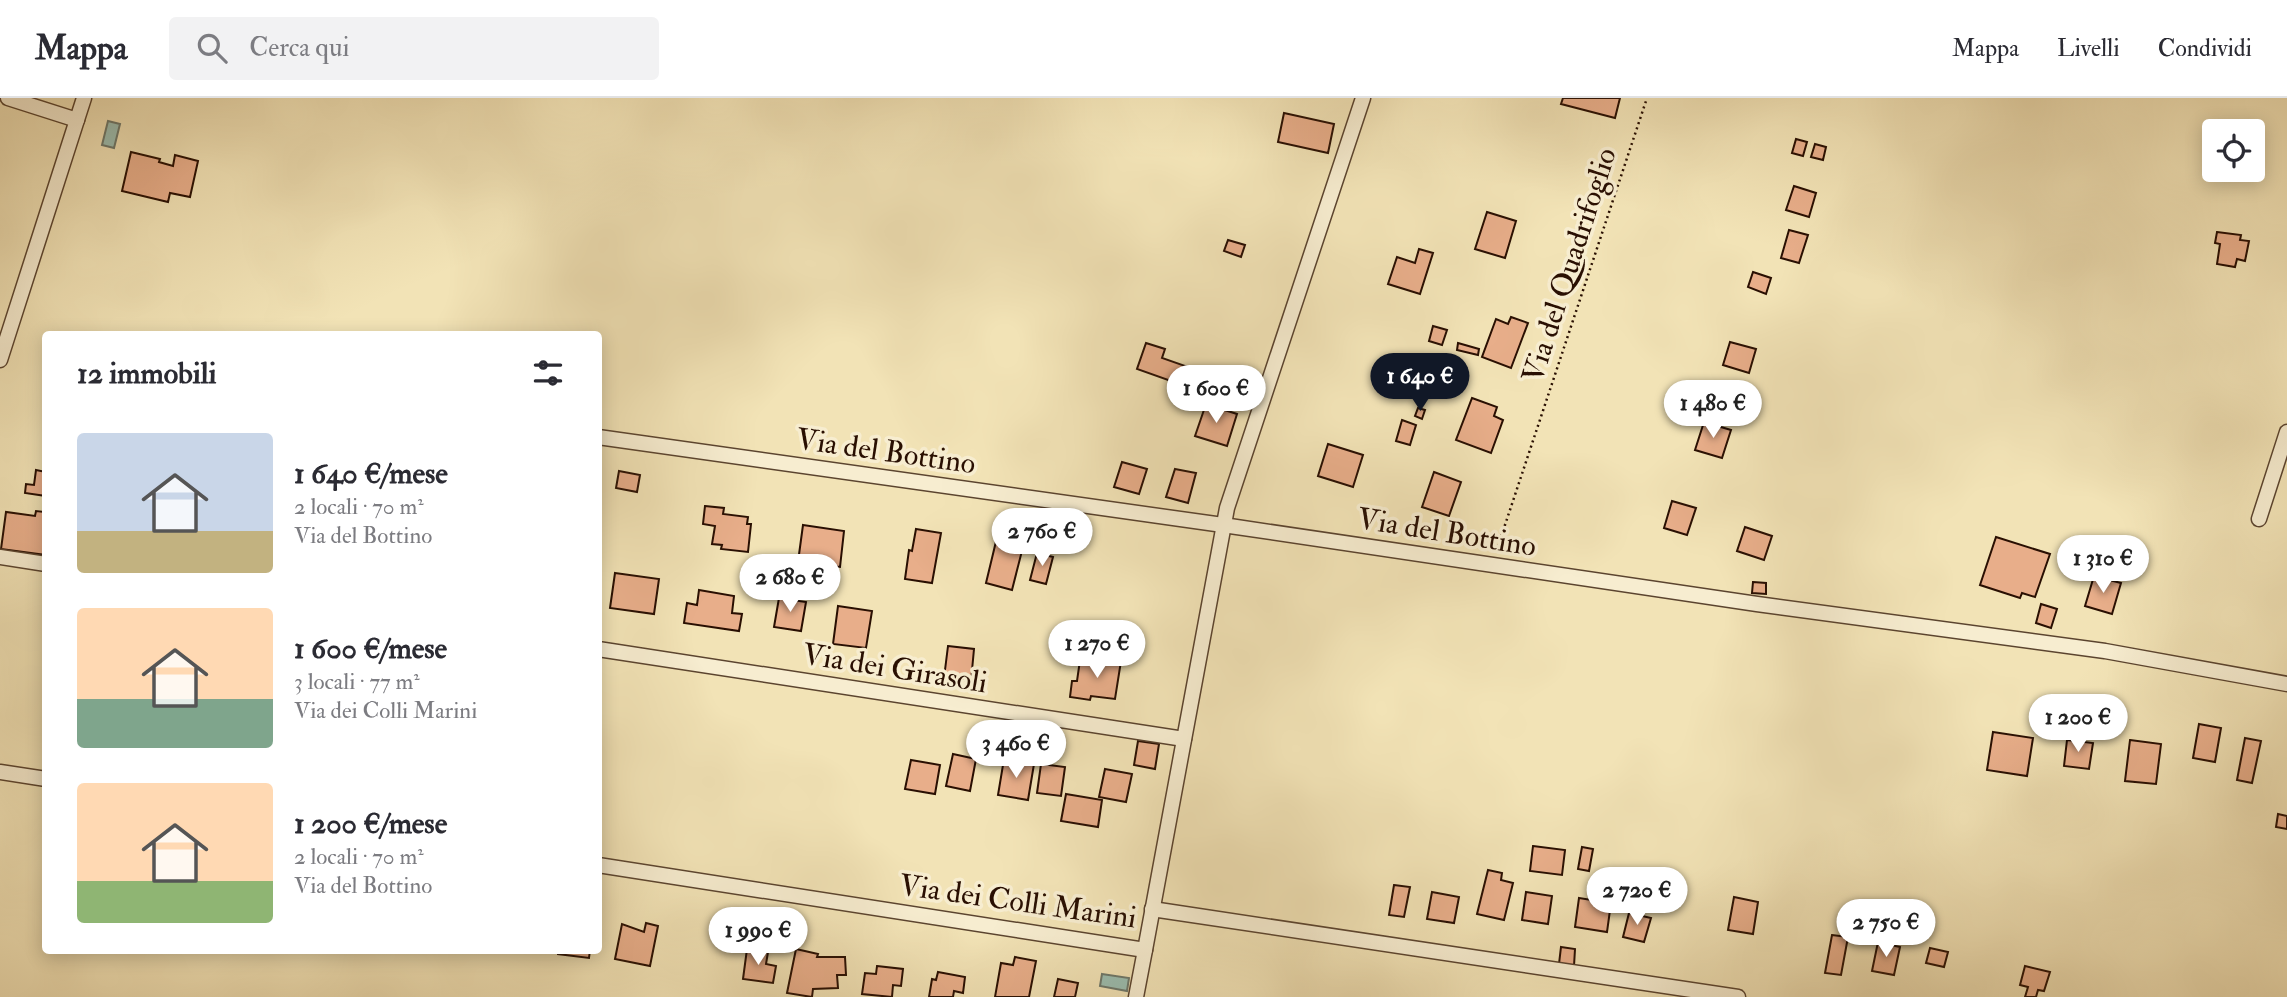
<!DOCTYPE html>
<html lang="it">
<head>
<meta charset="utf-8">
<style>
	body { margin:0; font-family:"IM FELL Double Pica",serif; background:#f2f2f3; color:#2b2b33; height:100vh; display:flex; flex-direction:column; font-size:26px; white-space:nowrap }
	* { box-sizing:border-box; margin:0 }
	p { font-size:23px; color:#7c7c81 }
	.icon { flex:none; width:38px; height:38px; fill:none; stroke:currentColor; stroke-width:2; stroke-linecap:round; stroke-linejoin:round }
	.map { position:relative; flex:1; overflow:hidden }
	.panel { position:absolute; left:42px; top:233px; width:560px; height:623px; display:flex; flex-direction:column; background:#fff; border-radius:7px; box-shadow:0 4px 18px #0003 }
	.panel>* { flex:none }
	.tools { position:absolute; left:2202px; top:21px; display:grid; gap:14px }
	.tools a { display:grid; place-items:center; width:63px; height:63px; border-radius:7px; background:#fff; box-shadow:0 4px 18px #0003; font-size:35px }
	.price { position:absolute; translate:-50% -60px; padding:0 16px; border-radius:24px; background:#fff; color:#222; font-size:23px; line-height:46px; filter:drop-shadow(0 2px 4px #0008) }
	.price::after { content:''; position:absolute; left:50%; top:42px; width:21px; height:16px; margin-left:-10px; background:inherit; clip-path:polygon(0 0,100% 0,50% 100%) }
	.price.on { background:#111827; color:#fff }
	ul { padding:0; list-style:none }
	li { display:flex; align-items:center; gap:21px; height:175px; padding:0 35px }
	li span { display:grid; place-items:center; flex:none; width:196px; height:140px; border-radius:7px; color:#555 }
	li>.icon { margin-inline-start:auto }
	span .icon { width:84px; height:84px; fill:#fffc; stroke-width:1 }
	li b { font-size:30px }
	h2 { display:flex; justify-content:space-between; align-items:center; height:84px; padding:0 35px; font-size:30px }
	header { display:flex; align-items:center; gap:42px; box-sizing:border-box; height:98px; padding:0 35px; background:#fff; border-bottom:2px solid #e1e1e2 }
	header strong { font-size:33px }
	nav { display:flex; gap:38px; margin-inline-start:auto; font-size:24px }
	.search { width:490px; height:63px; background:#f2f2f3; display:flex; align-items:center; gap:18px; box-sizing:border-box; padding:0 24px; border-radius:7px; color:#7c7c81; font-size:26px }
	.map>svg:first-child { display:block }
</style>
</head>
<body>
<header>
<strong>Mappa</strong>
<div class="search"><svg class="icon" aria-label="search" viewBox="0 0 24 24"><circle cx="10" cy="10" r="6"/><path d="M15 15l6 6"/></svg>Cerca qui</div>
<nav><a>Mappa</a><a>Livelli</a><a>Condividi</a></nav>
</header>
<div class="map">
<svg width="2287" height="899" viewBox="0 0 2287 899">
	<rect width="100%" height="100%" fill="#f2e3b6"/>
	<filter id="stains"><feTurbulence type="fractalNoise" baseFrequency=".00286" numOctaves="4"/><feColorMatrix values="0 0 0 0 .2 0 0 0 0 .09 0 0 0 0 .02 0 0 0 .5 -.17"/></filter>
	<radialGradient id="worn" r=".72"><stop offset=".6" stop-color="#630" stop-opacity="0"/><stop offset="1" stop-color="#630" stop-opacity=".3"/></radialGradient>
	<g fill="#9bbeb1" stroke="#6d786b" stroke-width="2">
		<path d="M108,23L120,26L114,50L102,47Z"/>
		<path d="M1102,876L1129,880L1127,893L1100,888Z"/>
	</g>
	<g fill="#e8ae8a" stroke="#290f02" stroke-width="2">
		<path d="M1563,0H1620L1615,20L1561,6Z"/>
		<path d="M1284,15L1334,26L1328,55L1278,44Z"/>
		<path d="M1796,41L1807,44L1803,58L1792,55Z"/>
		<path d="M1815,46L1826,49L1823,62L1811,59Z"/>
		<path d="M131,54L160,61L159,64L173,68L175,57L198,63L190,99L170,95L168,104L122,93Z"/>
		<path d="M1794,88L1816,95L1809,119L1786,112Z"/>
		<path d="M1487,114L1516,123L1505,160L1475,151Z"/>
		<path d="M1789,132L1808,137L1799,165L1781,160Z"/>
		<path d="M2217,134L2241,137L2240,142L2249,143L2245,163L2237,161L2235,169L2217,166L2220,146L2215,145Z"/>
		<path d="M1228,142L1245,147L1241,159L1224,153Z"/>
		<path d="M1419,151L1433,155L1420,196L1388,186L1397,159L1415,165Z"/>
		<path d="M1753,174L1771,180L1766,196L1748,189Z"/>
		<path d="M1511,219L1528,225L1511,270L1482,259L1496,221L1508,226Z"/>
		<path d="M1433,228L1447,232L1442,247L1429,243Z"/>
		<path d="M1730,244L1756,251L1749,275L1723,267Z"/>
		<path d="M1146,245L1165,251L1162,260L1191,270L1185,288L1137,271Z"/>
		<path d="M1458,245L1479,251L1478,257L1457,252Z"/>
		<path d="M1472,300L1497,309L1494,318L1503,322L1491,355L1456,342Z"/>
		<path d="M1206,306L1237,316L1227,348L1195,338Z"/>
		<path d="M1418,310L1425,312L1422,321L1415,318Z"/>
		<path d="M1402,322L1416,327L1410,347L1396,343Z"/>
		<path d="M1704,324L1731,332L1722,360L1695,352Z"/>
		<path d="M1328,346L1363,357L1353,389L1318,378Z"/>
		<path d="M1122,364L1147,371L1139,396L1114,389Z"/>
		<path d="M1175,371L1196,375L1188,405L1166,399Z"/>
		<path d="M36,372L46,374V398L25,395L26,386L34,387Z"/>
		<path d="M619,373L640,377L637,394L616,390Z"/>
		<path d="M1434,374L1461,384L1449,418L1422,409Z"/>
		<path d="M46,399V457L1,451L6,414L35,418L36,413L44,414Z"/>
		<path d="M1672,403L1696,410L1687,437L1664,430Z"/>
		<path d="M705,408L724,410L723,416L748,419L747,426H751L748,454L721,451L722,447L712,446L715,428L703,426Z"/>
		<path d="M803,427L844,433L840,469L798,464Z"/>
		<path d="M1745,429L1772,438L1764,462L1737,453Z"/>
		<path d="M916,431L941,435L932,485L905,481L909,452L912,453Z"/>
		<path d="M999,431L1026,437L1012,492L986,485Z"/>
		<path d="M1996,439L2050,456L2035,499L2022,495L2020,500L1980,487Z"/>
		<path d="M1037,455L1053,459L1046,486L1030,482Z"/>
		<path d="M615,475L659,481L654,516L610,510Z"/>
		<path d="M2094,478L2121,485L2112,516L2085,508Z"/>
		<path d="M1753,484L1766,485V496L1752,495Z"/>
		<path d="M699,492L734,498L732,515L742,516L739,533L684,525L687,505L697,507Z"/>
		<path d="M779,500L806,504L801,533L774,529Z"/>
		<path d="M2041,506L2057,511L2051,530L2036,525Z"/>
		<path d="M838,508L872,513L866,550L833,546Z"/>
		<path d="M948,548L974,551L971,583L944,580Z"/>
		<path d="M1104,560L1121,563L1115,601L1091,598L1090,602L1070,599L1072,583H1077L1080,562L1104,565Z"/>
		<path d="M2199,626L2221,630L2215,664L2193,660Z"/>
		<path d="M1993,634L2033,640L2027,678L1987,672Z"/>
		<path d="M2245,640L2261,643L2252,685L2237,682Z"/>
		<path d="M2067,642L2093,645L2089,671L2064,668Z"/>
		<path d="M2130,642L2161,646L2156,686L2125,683Z"/>
		<path d="M1138,643L1159,646L1155,671L1134,667Z"/>
		<path d="M953,656L976,661L970,693L946,688Z"/>
		<path d="M1004,661L1034,666L1028,702L998,697Z"/>
		<path d="M911,662L940,667L935,696L905,691Z"/>
		<path d="M1041,666L1065,669L1061,698L1037,695Z"/>
		<path d="M1105,671L1132,676L1126,704L1099,699Z"/>
		<path d="M1066,696L1102,702L1098,729L1061,723Z"/>
		<path d="M2278,716L2287,718V731L2276,729Z"/>
		<path d="M1533,748L1565,752L1562,777L1530,773Z"/>
		<path d="M1582,749L1593,751L1589,773L1578,771Z"/>
		<path d="M1488,772L1502,775L1501,782L1513,785L1504,822L1477,816Z"/>
		<path d="M1394,787L1410,789L1404,819L1389,817Z"/>
		<path d="M1432,794L1459,799L1454,825L1427,821Z"/>
		<path d="M1526,794L1552,798L1548,826L1522,822Z"/>
		<path d="M1734,799L1758,804L1753,836L1728,832Z"/>
		<path d="M1579,800L1611,805L1607,834L1575,829Z"/>
		<path d="M1629,815L1651,820L1644,844L1623,839Z"/>
		<path d="M646,825L658,828L650,868L615,861L622,826L644,834Z"/>
		<path d="M1832,837L1848,839L1841,877L1825,875Z"/>
		<path d="M1878,844L1900,849L1894,877L1872,873Z"/>
		<path d="M1561,849L1575,851L1574,868L1559,866Z"/>
		<path d="M1930,850L1948,854L1944,869L1926,865Z"/>
		<path d="M747,851L768,854L766,866L776,868L773,885L743,881Z"/>
		<path d="M796,851L818,856L817,859H845L846,877H837L838,890L813,891L812,899L787,895Z"/>
		<path d="M558,852H590L589,860L558,856Z"/>
		<path d="M1015,859L1036,863L1029,899H995L1001,865L1013,867Z"/>
		<path d="M877,868L903,871L901,888L893,887L892,899L862,896L865,875L876,876Z"/>
		<path d="M2025,868L2050,874L2044,893L2038,892L2036,899H2025L2028,889L2020,887Z"/>
		<path d="M938,874L965,879L963,895L954,893L953,899H929L932,881L936,882Z"/>
		<path d="M1058,881L1078,885L1075,899H1054Z"/>
	</g>
	<g fill="none" stroke-linecap="round" stroke-linejoin="round">
		<defs>
			<g id="minor">
				<path d="M8,0L77,22"/>
				<path d="M0,262L84,0"/>
				<path d="M598,339L1223,427L1757,506L2105,553L2287,586"/>
				<path d="M2259,421L2287,334"/>
				<path d="M0,459L46,466"/>
				<path d="M598,551L1184,641"/>
				<path d="M0,674L46,681"/>
				<path d="M598,767L1145,852L1227,410L1363,0"/>
				<path d="M1152,811L1738,899"/>
				<path d="M1136,899L1145,852"/>
			</g>
		</defs>
		<use href="#minor" stroke="#5b442f" stroke-width="17"/>
		<path stroke="#290f02" stroke-width="2.5" stroke-dasharray="2 3.5" stroke-linecap="butt" d="M1496,454L1647,0"/>
		<use href="#minor" stroke="#f7edd0" stroke-width="14"/>
	</g>
	<g text-anchor="middle" stroke-width="7" stroke-linejoin="round" paint-order="stroke">
		<g font-size="30" fill="#290f02" stroke="#f7edd0">
			<text transform="translate(1569 167) rotate(-72)" y="10">Via del Quadrifoglio</text>
			<text transform="translate(886 353) rotate(8)" y="10">Via del Bottino</text>
			<text transform="translate(1447 434) rotate(9)" y="10">Via del Bottino</text>
			<text transform="translate(895 570) rotate(9)" y="10">Via dei Girasoli</text>
			<text transform="translate(1018 803) rotate(8)" y="10">Via dei Colli Marini</text>
		</g>
	</g>
	<rect width="100%" height="100%" filter="url(#stains)"/>
	<rect width="100%" height="100%" fill="url(#worn)"/>
</svg>
<div class="tools">
<a><svg class="icon" aria-label="locate" viewBox="0 0 24 24"><circle cx="12" cy="12" r="6"/><path d="M12 2v4M12 18v4M2 12h4M18 12h4"/></svg></a>
</div>
<b class="price on" style="left:1420px;top:315px">1 640 €</b>
<b class="price" style="left:1216px;top:327px">1 600 €</b>
<b class="price" style="left:1713px;top:342px">1 480 €</b>
<b class="price" style="left:1042px;top:470px">2 760 €</b>
<b class="price" style="left:2103px;top:497px">1 310 €</b>
<b class="price" style="left:790px;top:516px">2 680 €</b>
<b class="price" style="left:1097px;top:582px">1 270 €</b>
<b class="price" style="left:2078px;top:656px">1 200 €</b>
<b class="price" style="left:1016px;top:682px">3 460 €</b>
<b class="price" style="left:1637px;top:829px">2 720 €</b>
<b class="price" style="left:1886px;top:861px">2 750 €</b>
<b class="price" style="left:758px;top:869px">1 990 €</b>
<section class="panel">
<h2>12 immobili<svg class="icon" aria-label="filters" viewBox="0 0 24 24"><path d="M4 7h16M4 17h16"/><circle cx="9" cy="7" r="2"/><circle cx="15" cy="17" r="2"/></svg></h2>
<ul>
<li><span style="background:linear-gradient(#c9d6e8 70%,#c2b280 0)"><svg class="icon" aria-label="home" viewBox="0 0 24 24"><path d="M3 11l9-7 9 7M6 9v11h12V9"/></svg></span><div><b>1 640 €/mese</b><p>2 locali · 70 m²</p><p>Via del Bottino</p></div></li>
<li><span style="background:linear-gradient(#ffd9b3 65%,#7fa58c 0)"><svg class="icon" aria-label="home" viewBox="0 0 24 24"><path d="M3 11l9-7 9 7M6 9v11h12V9"/></svg></span><div><b>1 600 €/mese</b><p>3 locali · 77 m²</p><p>Via dei Colli Marini</p></div></li>
<li><span style="background:linear-gradient(#ffd9b3 70%,#8fb573 0)"><svg class="icon" aria-label="home" viewBox="0 0 24 24"><path d="M3 11l9-7 9 7M6 9v11h12V9"/></svg></span><div><b>1 200 €/mese</b><p>2 locali · 70 m²</p><p>Via del Bottino</p></div></li>
</ul>
</section>
</div>
</body>
</html>
